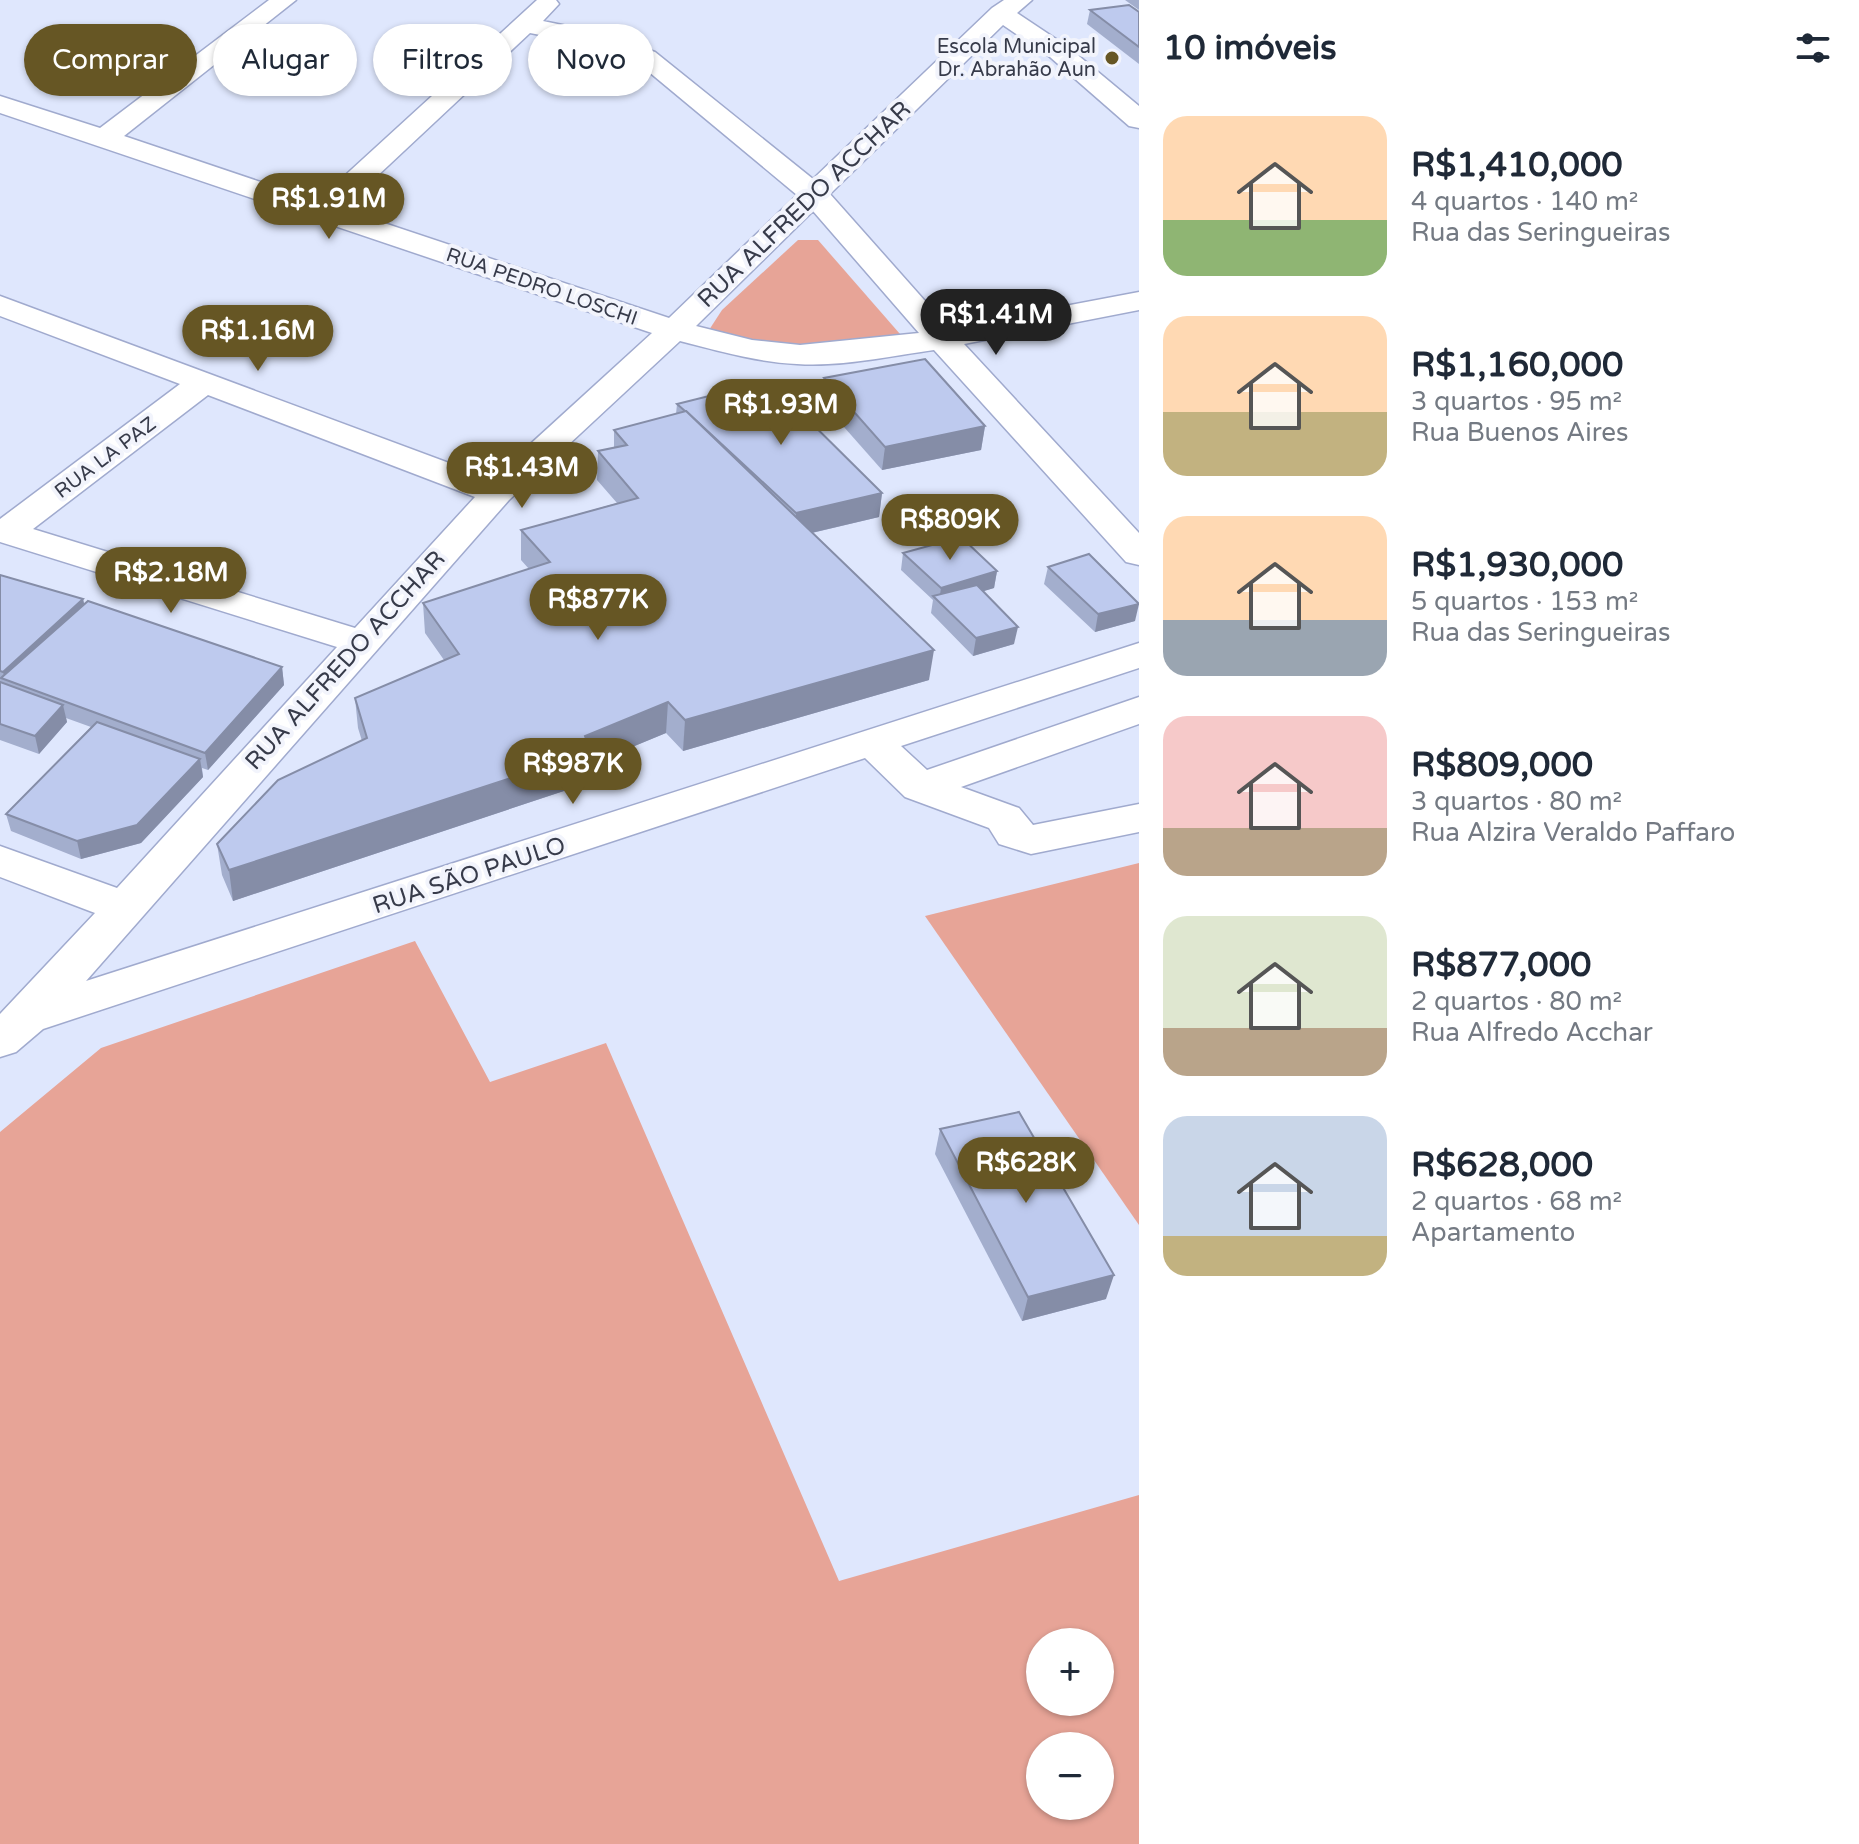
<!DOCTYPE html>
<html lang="pt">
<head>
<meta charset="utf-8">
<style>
	body { margin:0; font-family:"Varela Round",sans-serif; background:#f6f6f7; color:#1f2937; height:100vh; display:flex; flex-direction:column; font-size:30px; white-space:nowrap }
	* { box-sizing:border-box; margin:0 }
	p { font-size:26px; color:#747a83 }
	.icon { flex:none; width:44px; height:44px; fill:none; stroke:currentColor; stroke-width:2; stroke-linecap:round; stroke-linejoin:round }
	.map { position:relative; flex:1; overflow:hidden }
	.drawer { display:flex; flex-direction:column; background:#fff; width:720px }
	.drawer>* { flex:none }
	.hud { position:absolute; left:24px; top:24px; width:760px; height:72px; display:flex; gap:16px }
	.buttons { position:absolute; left:1026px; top:1628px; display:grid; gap:16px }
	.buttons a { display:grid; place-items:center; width:88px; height:88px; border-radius:50%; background:#fff; box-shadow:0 2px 6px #0004; font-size:40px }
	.price { position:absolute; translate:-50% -68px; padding:0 18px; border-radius:28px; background:#665624; color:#fff; font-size:26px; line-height:52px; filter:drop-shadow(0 2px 4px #0008) }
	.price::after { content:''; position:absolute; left:50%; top:48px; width:24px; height:18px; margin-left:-12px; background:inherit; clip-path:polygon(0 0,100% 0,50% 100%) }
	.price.active { background:#222; color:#fff }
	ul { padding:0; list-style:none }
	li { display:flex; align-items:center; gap:24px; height:200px; padding:0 24px }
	li span { display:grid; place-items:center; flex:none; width:224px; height:160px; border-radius:24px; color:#555 }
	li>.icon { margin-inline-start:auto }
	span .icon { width:96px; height:96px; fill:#fffc; stroke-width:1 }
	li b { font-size:34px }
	h2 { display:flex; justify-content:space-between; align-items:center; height:96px; padding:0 24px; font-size:34px }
	.chip { padding:0 28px; border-radius:36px; background:#fff; box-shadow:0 2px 6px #0004; font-size:28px; line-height:72px }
	.chip.active { background:#665624; color:#fff }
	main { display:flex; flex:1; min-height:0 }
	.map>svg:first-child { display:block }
</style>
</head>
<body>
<main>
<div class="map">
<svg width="1139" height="1844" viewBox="0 0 1139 1844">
	<rect width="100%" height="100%" fill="#dfe7fd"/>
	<g fill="#e7a497" fill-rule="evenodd">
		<path d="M798,240H818L900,334C833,349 774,353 709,330L722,310Z"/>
		<path d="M1139,863V1225L925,916Z"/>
		<path d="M415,941L490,1082L606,1043L839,1581L1139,1495V1844H0V1132L101,1048ZM1100,1642V1702H1040V1642ZM1100,1746V1806H1040V1746Z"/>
	</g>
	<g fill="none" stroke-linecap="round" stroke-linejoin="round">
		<defs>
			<path id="minor" d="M269,0H296L124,136L317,201L537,0H556L559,4L543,21L596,32L655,52L813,179L992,8L1004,0H1032L1017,13L1068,47L1139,106V128L1129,126L1050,57L1003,25L830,194L949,328L1139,292V310L964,344L1139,533V565L1126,562L934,350C890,356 842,367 797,364C757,362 719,351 680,341L509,500L86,981L1139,643V668L901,746L927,770L1139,697V724L961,787L1019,808L1033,825L1139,804V832L1031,854L999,844L989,828L905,797L865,758L43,1029L16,1052L0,1057V1014L95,913L0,877V846L117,888L337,647L0,542V519L180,384L0,316V296L492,479L652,333L0,113V96L100,128ZM530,33L581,43L637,62L797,195L669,318L342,209ZM813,211L919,333L800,345L752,340L696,326ZM208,395L475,497L355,628L33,529Z"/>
		</defs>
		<use href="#minor" stroke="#a0aace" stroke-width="3"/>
		<use href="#minor" fill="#fff" fill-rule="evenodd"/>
	</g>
	<g fill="#a3aecd">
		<path d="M1125,0H1139V10Z"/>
		<path d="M1090,10L1139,12V64L1087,24Z"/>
		<path d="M824,378L985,426L981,450L882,470L821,401Z"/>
		<path d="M677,404L882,493L879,517L812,533L929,680L683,751L666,733L591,764V782L233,901L222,875L217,844L362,741L358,728L355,698L444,660L425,633L423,603L529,569L521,560V530L617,503L597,480L598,451L614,448V430L676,414Z"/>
		<path d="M903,553L997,571L994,588L983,591L1014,644L973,656L931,613L933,600L901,570Z"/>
		<path d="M1048,567L1135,621L1095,632L1044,584Z"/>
		<path d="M0,575L83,599L84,605L282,667L284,685L208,770L202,768L203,777L141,843L81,859L11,831L6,814L91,727L66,718L67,722L39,754L0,740Z"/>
		<path d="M940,1129L1106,1299L1022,1321L935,1154Z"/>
	</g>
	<g fill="#858da7">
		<path d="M985,426L981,450L882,470L885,447Z"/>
		<path d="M882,493L879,517L794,537L796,513Z"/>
		<path d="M997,571L994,588L942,604L939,601L941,588Z"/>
		<path d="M83,599L87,616L5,679L3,672Z"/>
		<path d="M1139,604L1135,621L1095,632L1098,614Z"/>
		<path d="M1018,627L1014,644L973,656L976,638Z"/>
		<path d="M934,650L929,680L683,751L685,720Z"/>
		<path d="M282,667L284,685L208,770L205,753Z"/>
		<path d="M668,702L666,733L591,764V782L233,901L229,870L585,736Z"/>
		<path d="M63,705L67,722L39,754L35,736Z"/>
		<path d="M200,759L203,777L141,843L81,859L77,841Z"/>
		<path d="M1114,1275L1106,1299L1022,1321L1028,1297Z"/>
	</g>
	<g fill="#becaee" stroke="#858da7" stroke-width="2">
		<path d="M1129,5L1139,12V47L1090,10Z"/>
		<path d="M925,359L985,426L885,447L824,378Z"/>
		<path d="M769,381L882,493L796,513L686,411H685L677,404Z"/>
		<path d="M686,411L934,650L685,720L668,702L585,736L591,752L229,870L217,844L278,780L367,738L355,698L459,654L423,603L550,562L521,530L638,498L598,451L627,445L614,430Z"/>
		<path d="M961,537L997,571L941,588L903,553Z"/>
		<path d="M1089,554L1139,604L1098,614L1048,567Z"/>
		<path d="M0,575L83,599L3,672L0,671Z"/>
		<path d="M977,585L1018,627L976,638L933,596Z"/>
		<path d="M88,601L282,667L205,753L1,678Z"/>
		<path d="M0,682L63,705L35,736L0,724Z"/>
		<path d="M97,722L200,759L137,825L77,841L6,814Z"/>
		<path d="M1019,1112L1114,1275L1028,1297L940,1129Z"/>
	</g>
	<circle fill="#665624" stroke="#f2f4fc" stroke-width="3" cx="1112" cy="58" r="8"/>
	<g text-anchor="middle" stroke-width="8" stroke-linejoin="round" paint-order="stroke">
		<g font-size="20" fill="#373b4a" stroke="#f2f4fc" text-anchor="end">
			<text x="1096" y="53">Escola Municipal<tspan x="1096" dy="23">Dr. Abrahão Aun</tspan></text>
		</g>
		<g font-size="20" fill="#373b4a" stroke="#f2f4fc">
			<text transform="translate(542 286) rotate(19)" y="7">RUA PEDRO LOSCHI</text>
			<text transform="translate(105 457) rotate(-37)" y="7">RUA LA PAZ</text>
		</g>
		<g font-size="24" fill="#373b4a" stroke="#f2f4fc">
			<text transform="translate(804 204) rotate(-44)" y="8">RUA ALFREDO ACCHAR</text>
			<text transform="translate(345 660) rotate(-48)" y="8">RUA ALFREDO ACCHAR</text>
			<text transform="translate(469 875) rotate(-18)" y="8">RUA SÃO PAULO</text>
		</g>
	</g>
</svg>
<div class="buttons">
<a>+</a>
<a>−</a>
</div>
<b class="price" style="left:329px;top:241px">R$1.91M</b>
<b class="price active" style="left:996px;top:357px">R$1.41M</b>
<b class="price" style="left:258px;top:373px">R$1.16M</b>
<b class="price" style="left:781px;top:447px">R$1.93M</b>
<b class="price" style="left:522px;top:510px">R$1.43M</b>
<b class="price" style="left:950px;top:562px">R$809K</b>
<b class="price" style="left:171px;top:615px">R$2.18M</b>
<b class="price" style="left:598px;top:642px">R$877K</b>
<b class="price" style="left:573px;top:806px">R$987K</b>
<b class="price" style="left:1026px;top:1205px">R$628K</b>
<div class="hud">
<a class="chip active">Comprar</a>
<a class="chip">Alugar</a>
<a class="chip">Filtros</a>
<a class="chip">Novo</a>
</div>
</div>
<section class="drawer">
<h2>10 imóveis<svg class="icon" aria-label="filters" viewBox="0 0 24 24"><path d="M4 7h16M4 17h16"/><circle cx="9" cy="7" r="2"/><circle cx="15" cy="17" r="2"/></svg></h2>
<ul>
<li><span style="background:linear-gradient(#ffd9b3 65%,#8fb573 0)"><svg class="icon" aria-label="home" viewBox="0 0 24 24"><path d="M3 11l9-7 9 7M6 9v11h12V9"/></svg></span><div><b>R$1,410,000</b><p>4 quartos · 140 m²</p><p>Rua das Seringueiras</p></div></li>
<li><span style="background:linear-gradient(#ffd9b3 60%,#c2b280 0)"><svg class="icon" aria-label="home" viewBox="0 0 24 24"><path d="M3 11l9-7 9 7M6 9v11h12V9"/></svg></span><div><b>R$1,160,000</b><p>3 quartos · 95 m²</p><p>Rua Buenos Aires</p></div></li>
<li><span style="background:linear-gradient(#ffd9b3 65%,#9aa5b1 0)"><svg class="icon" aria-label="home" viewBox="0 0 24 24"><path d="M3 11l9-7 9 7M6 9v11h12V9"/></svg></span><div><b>R$1,930,000</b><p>5 quartos · 153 m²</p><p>Rua das Seringueiras</p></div></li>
<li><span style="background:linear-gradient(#f6c9c9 70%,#b9a48a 0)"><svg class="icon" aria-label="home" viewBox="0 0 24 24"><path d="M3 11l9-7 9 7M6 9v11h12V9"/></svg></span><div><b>R$809,000</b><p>3 quartos · 80 m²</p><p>Rua Alzira Veraldo Paffaro</p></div></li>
<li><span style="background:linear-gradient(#dfe7d0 70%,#b9a48a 0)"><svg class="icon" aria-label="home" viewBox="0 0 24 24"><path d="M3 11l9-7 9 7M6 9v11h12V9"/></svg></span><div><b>R$877,000</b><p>2 quartos · 80 m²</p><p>Rua Alfredo Acchar</p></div></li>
<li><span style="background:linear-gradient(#c9d6e8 75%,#c2b280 0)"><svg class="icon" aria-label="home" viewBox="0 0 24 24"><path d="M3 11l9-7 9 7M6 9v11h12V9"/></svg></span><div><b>R$628,000</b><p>2 quartos · 68 m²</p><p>Apartamento</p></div></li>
</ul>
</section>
</main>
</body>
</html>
